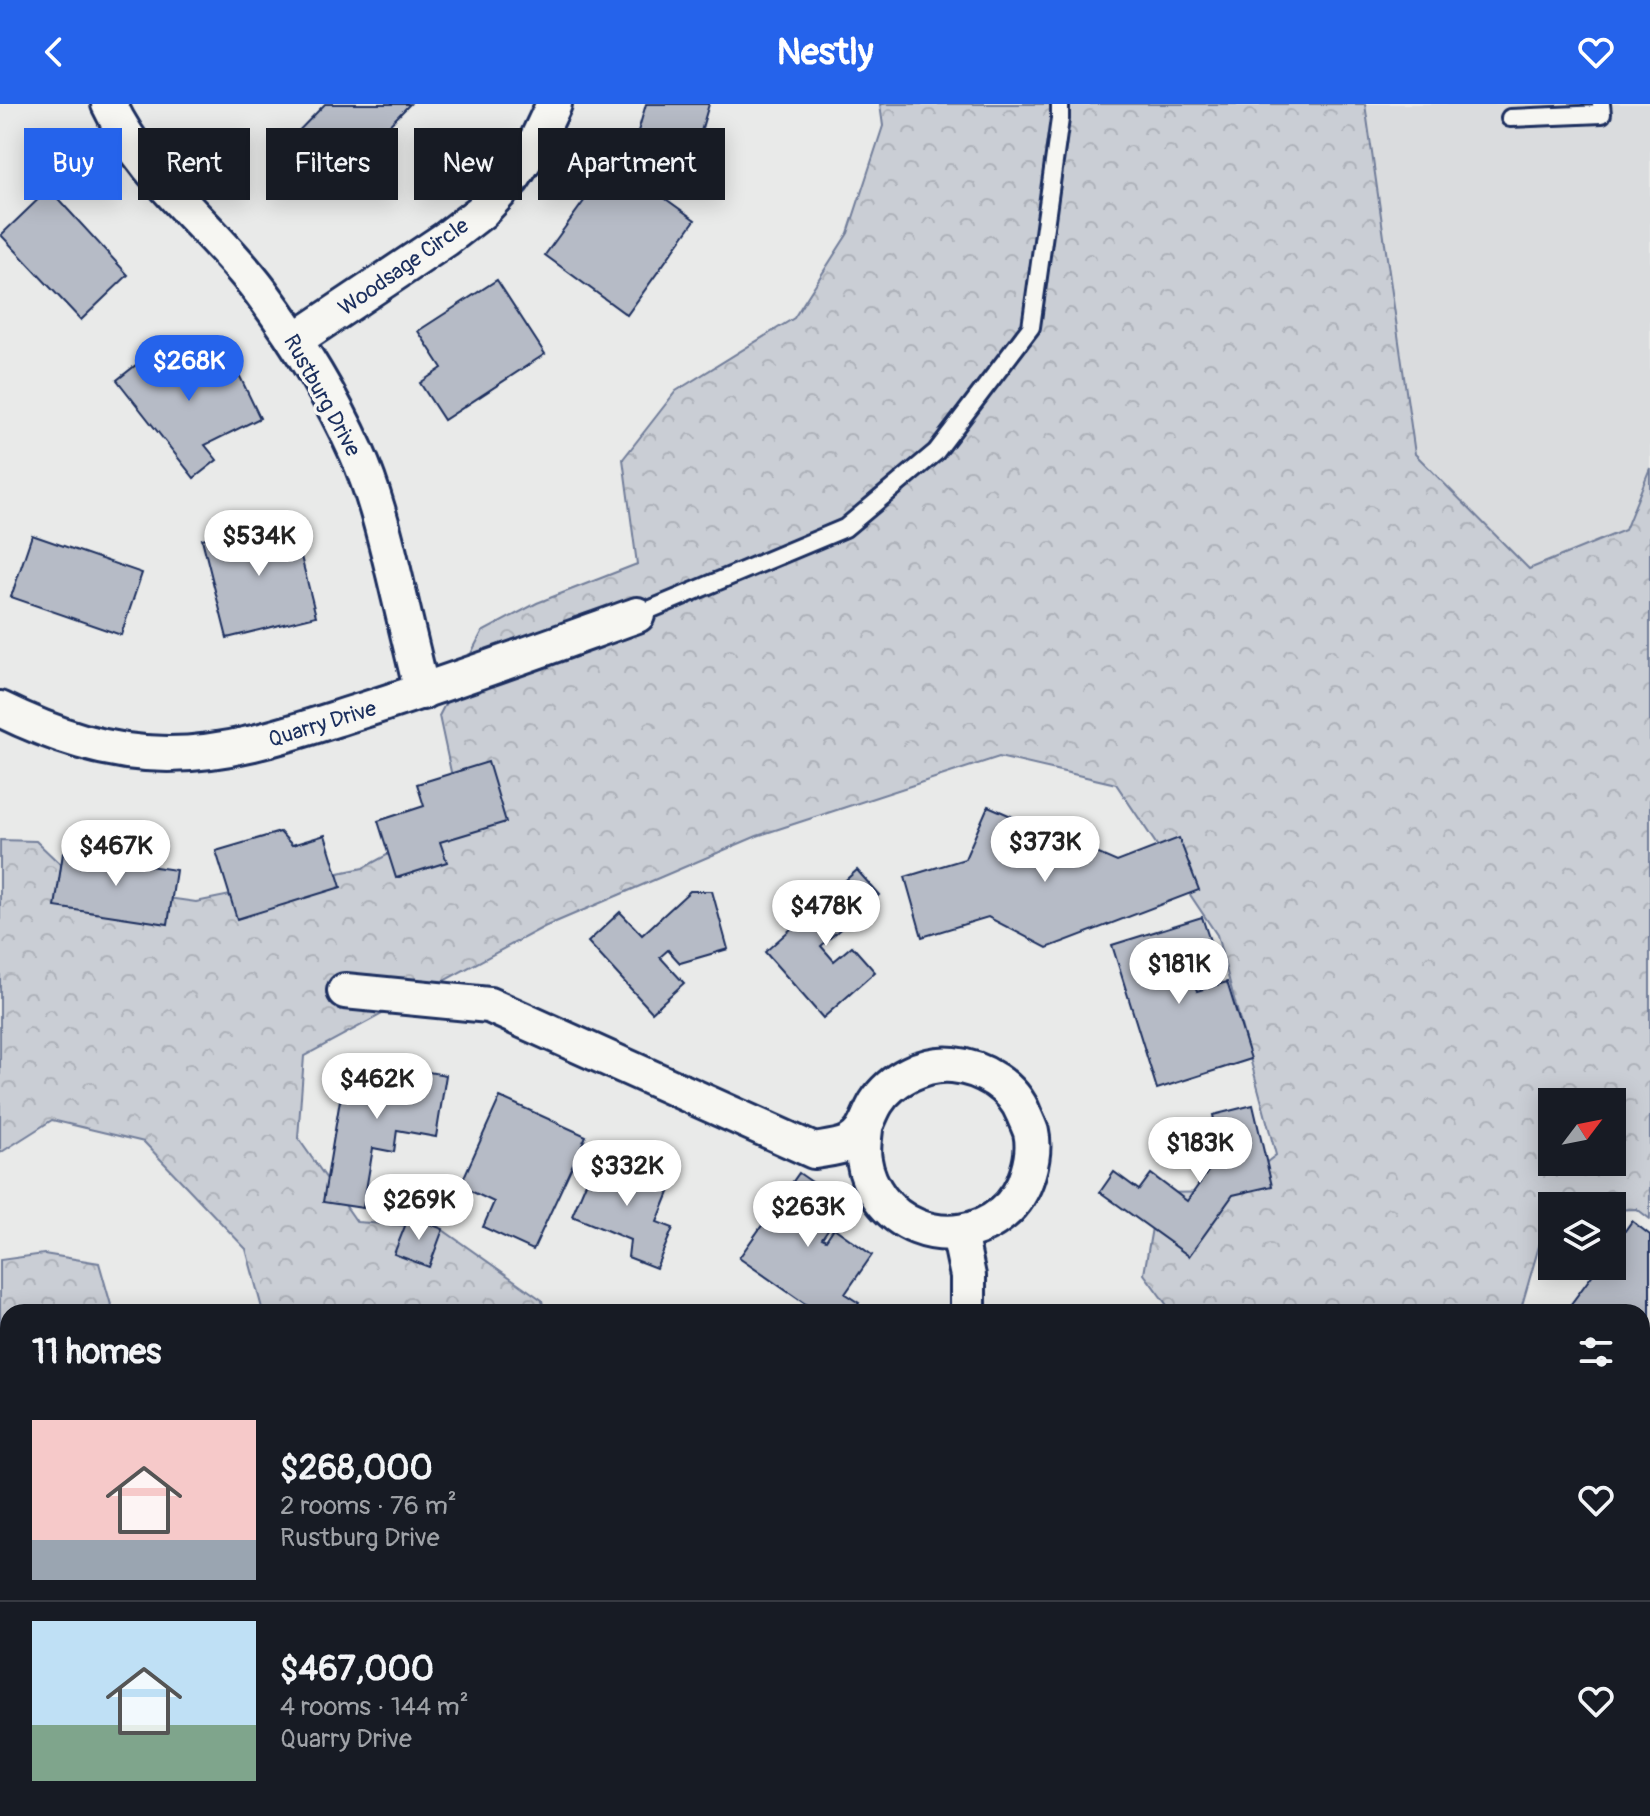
<!DOCTYPE html>
<html lang="en">
<head>
<meta charset="utf-8">
<style>
	body { margin:0; font-family:Pangolin,sans-serif; background:#242831; color:#f1f3f6; height:100vh; display:flex; flex-direction:column; font-size:30px; white-space:nowrap }
	* { box-sizing:border-box; margin:0 }
	p { font-size:26px; color:#9ea1a6 }
	.icon { flex:none; width:44px; height:44px; fill:none; stroke:currentColor; stroke-width:2; stroke-linecap:round; stroke-linejoin:round }
	.map { position:relative; flex:1; overflow:hidden }
	.drawer { position:absolute; left:0px; top:1200px; width:1650px; height:512px; display:flex; flex-direction:column; background:#171b24; border-radius:24px 24px 0 0; box-shadow:0 4px 20px #0003 }
	.drawer>* { flex:none }
	.banner { position:absolute; left:24px; top:24px; width:800px; height:72px; display:flex; gap:16px }
	.needle { width:52px; rotate:58deg }
	.controls { position:absolute; left:1538px; top:984px; display:grid; gap:16px }
	.controls a { display:grid; place-items:center; width:88px; height:88px; border-radius:0px; background:#171b24; box-shadow:0 4px 20px #0003; font-size:40px }
	.price { position:absolute; translate:-50% -68px; padding:0 18px; border-radius:28px; background:#fff; color:#222; font-size:26px; line-height:52px; filter:drop-shadow(0 2px 4px #0008) }
	.price::after { content:''; position:absolute; left:50%; top:48px; width:24px; height:18px; margin-left:-12px; background:inherit; clip-path:polygon(0 0,100% 0,50% 100%) }
	.price.active { background:#2563eb; color:#fff }
	ul { padding:0; list-style:none }
	li { display:flex; align-items:center; gap:24px; height:200px; padding:0 32px }
	li+li { border-top:2px solid #363941 }
	li span { display:grid; place-items:center; flex:none; width:224px; height:160px; border-radius:0px; color:#555 }
	li>.icon { margin-inline-start:auto }
	span .icon { width:96px; height:96px; fill:#fffc; stroke-width:1 }
	li b { font-size:34px }
	h2 { display:flex; justify-content:space-between; align-items:center; height:96px; padding:0 32px; font-size:34px }
	.tag { padding:0 28px; border-radius:0px; background:#171b24; box-shadow:0 4px 20px #0003; font-size:28px; line-height:72px }
	.tag.active { background:#2563eb; color:#fff }
	header { display:flex; justify-content:space-between; align-items:center; height:104px; padding:0 32px; background:#2563eb; color:#fff; font-size:36px; font-weight:700 }
	.map>svg:first-child { display:block }
</style>
</head>
<body>
<header><svg class="icon" aria-label="back" viewBox="0 0 24 24"><path d="M15 5l-7 7 7 7"/></svg>Nestly<svg class="icon" aria-label="heart" viewBox="0 0 24 24"><path d="M12 20l-8-8c-3-5 5-10 8-4 3-6 11-1 8 4z"/></svg></header>
<div class="map">
<svg width="1650" height="1712" viewBox="0 0 1650 1712">
	<defs>
		<pattern id="forest-crowns" width="20" height="18" patternUnits="userSpaceOnUse" patternTransform="scale(2)"><rect width="20" height="18" fill="#caced5"/><path d="M2 6a3 3 0 1 1 6 0M12 15a3 3 0 1 1 6 0" fill="none" stroke="#adb1b9"/></pattern>
	</defs>
	<rect width="100%" height="100%" fill="#e9eae9"/>
	<filter id="ink" filterUnits="userSpaceOnUse"><feTurbulence type="fractalNoise" baseFrequency=".0125" numOctaves="2"/><feDisplacementMap in="SourceGraphic" scale="16" xChannelSelector="R" yChannelSelector="G"/><feConvolveMatrix kernelMatrix="1 2 1 2 8 2 1 2 1" color-interpolation-filters="sRGB"/></filter>
	<g filter="url(#ink)">
		<path fill="#dadcde" d="M1365,0H1650V364L1625,426L1529,465L1415,350Z"/>
		<g fill="url(#forest-crowns)" stroke="#727e9a" stroke-width="2" fill-rule="evenodd">
			<path d="M880,0H1365L1415,350L1529,465L1625,426L1650,364V1115L1637,1105L1612,1106V1102H1552V1110L1548,1111L1520,1208H1172L1144,1170L1158,1089L1228,1088L1276,1051L1217,831L1116,680L999,653L757,732L544,823L304,952L298,1034L357,1118L440,1124L542,1196L544,1208H263L246,1145L144,1038L52,1016L0,1049V736L36,737L83,782L196,798L363,764L413,737L457,696L439,612L482,528L537,499L637,460L623,355L676,287L794,214L848,129L883,22ZM1552,998H1612V1058H1552Z"/>
			<path d="M44,1150L99,1159L111,1201L104,1208H8V1267L0,1269V1156Z"/>
			<path d="M1650,1390V1603L1642,1591V1392Z"/>
			<path d="M1650,1646V1712H1555L1560,1704H1642V1649Z"/>
			<path d="M1052,1704H1210L1207,1712H1050Z"/>
		</g>
		<path fill="#caced5" stroke="#727e9a" stroke-width="2" d="M175,1704H295L292,1712H197Z"/>
		<g fill="#b6bbc6" stroke="#1b2f5e" stroke-width="2">
			<path d="M325,0H410L323,89L279,47Z"/>
			<path d="M646,0H709L695,48L637,31Z"/>
			<path d="M613,57L695,116L627,211L545,151Z"/>
			<path d="M49,85L128,171L81,216L1,131Z"/>
			<path d="M497,176L545,250L444,316L420,279L442,264L418,227Z"/>
			<path d="M170,234L200,272L232,256L260,314L205,341L217,356L194,374L117,276Z"/>
			<path d="M291,413L316,512L227,534L202,435Z"/>
			<path d="M32,431L142,469L121,531L11,493Z"/>
			<path d="M488,658L506,718L440,738L447,758L396,774L378,717L424,702L417,680Z"/>
			<path d="M988,702L1117,758L1179,734L1199,786L1047,844L988,813L922,833L905,773L965,755Z"/>
			<path d="M280,728L292,741L325,731L341,783L237,815L216,747Z"/>
			<path d="M63,749L176,766L168,820L55,803Z"/>
			<path d="M857,766L879,791L821,842L834,857L852,842L875,868L823,914L765,848Z"/>
			<path d="M690,787H712L728,845L680,859L668,846L660,853L684,879L652,908L588,838L620,808L642,831Z"/>
			<path d="M1202,813L1213,846L1161,862L1165,873L1190,866L1197,887L1227,878L1251,955L1157,985L1112,841Z"/>
			<path d="M347,954L446,971L436,1033L397,1026L394,1048L373,1044L363,1104L323,1098Z"/>
			<path d="M500,993L586,1032L533,1146L483,1123L494,1098L460,1082Z"/>
			<path d="M1253,1001L1272,1082L1233,1091L1189,1152L1100,1088L1114,1068L1139,1086L1151,1070L1187,1097L1221,1049L1213,1011Z"/>
			<path d="M598,1050L672,1081L657,1118L673,1124L656,1164L628,1153L630,1136L572,1112Z"/>
			<path d="M799,1069L845,1101L822,1134L826,1136L834,1124L872,1151L845,1190L859,1199L852,1208H817L739,1154Z"/>
			<path d="M409,1112L443,1125L429,1163L394,1150Z"/>
			<path d="M1632,1117L1650,1131V1250L1642,1261V1208H1565L1599,1162H1612V1145Z"/>
			<path d="M8,1320V1444L4,1436L0,1438V1324Z"/>
			<path d="M8,1456V1489L0,1475V1460Z"/>
			<path d="M32,1704H139L137,1712H30Z"/>
			<path d="M435,1704H454L472,1712H431Z"/>
			<path d="M879,1704H988L991,1712H882Z"/>
			<path d="M1402,1704H1455L1462,1712H1393Z"/>
		</g>
		<g fill="none" stroke-linecap="round" stroke-linejoin="round">
			<defs>
				<g id="lane">
					<path d="M1510,14L1602,10L1601,0"/>
					<path d="M637,511L845,424L936,348L1031,223L1060,15V0"/>
					<path d="M659,1704L675,1712"/>
				</g>
				<g id="street">
					<path d="M109,0C143,74 213,123 261,188C298,238 331,291 357,349C374,387 384,429 394,470C403,509 413,549 422,588"/>
					<path d="M295,236L446,135L481,108L512,75L536,38L554,0"/>
					<path d="M0,605C53,631 108,650 168,650C232,650 291,629 351,610C447,580 542,545 637,511"/>
					<path d="M345,887L489,901L814,1047C825,1045 839,1044 849,1039C866,1029 867,1014 876,999C891,975 925,958 953,961C983,964 1013,982 1024,1011C1026,1016 1029,1022 1031,1028C1034,1041 1032,1056 1028,1069C1009,1137 920,1149 880,1094C872,1083 866,1070 864,1056C862,1046 864,1035 865,1025"/>
					<path d="M959,1129L968,1172V1208"/>
					<path d="M774,1712L778,1704"/>
				</g>
			</defs>
			<use href="#lane" stroke="#1b2f5e" stroke-width="22"/>
			<use href="#street" stroke="#1b2f5e" stroke-width="40"/>
			<use href="#lane" stroke="#f6f6f2" stroke-width="16"/>
			<use href="#street" stroke="#f6f6f2" stroke-width="34"/>
		</g>
	</g>
	<g text-anchor="middle" stroke-width="7" stroke-linejoin="round" paint-order="stroke">
		<g font-size="22" fill="#1b2f5e" stroke="#f6f6f2">
			<text transform="translate(403 162) rotate(-35)" y="8">Woodsage Circle</text>
			<text transform="translate(323 291) rotate(61)" y="8">Rustburg Drive</text>
			<text transform="translate(322 619) rotate(-17)" y="8">Quarry Drive</text>
		</g>
	</g>
</svg>
<div class="controls">
<a><svg class="needle" viewBox="-14 -14 28 28"><path d="M0-13l5 13h-10z" fill="#e53935"/><path d="M0 13l5-13h-10z" fill="#9ea1a6"/></svg></a>
<a><svg class="icon" aria-label="layers" viewBox="0 0 24 24"><path d="M12 4l9 5-9 5-9-5zM3 14l9 5 9-5"/></svg></a>
</div>
<b class="price active" style="left:189px;top:299px">$268K</b>
<b class="price" style="left:259px;top:474px">$534K</b>
<b class="price" style="left:1045px;top:780px">$373K</b>
<b class="price" style="left:116px;top:784px">$467K</b>
<b class="price" style="left:826px;top:844px">$478K</b>
<b class="price" style="left:1179px;top:902px">$181K</b>
<b class="price" style="left:377px;top:1017px">$462K</b>
<b class="price" style="left:1200px;top:1081px">$183K</b>
<b class="price" style="left:627px;top:1104px">$332K</b>
<b class="price" style="left:419px;top:1138px">$269K</b>
<b class="price" style="left:808px;top:1145px">$263K</b>
<div class="banner">
<a class="tag active">Buy</a>
<a class="tag">Rent</a>
<a class="tag">Filters</a>
<a class="tag">New</a>
<a class="tag">Apartment</a>
</div>
<section class="drawer">
<h2>11 homes<svg class="icon" aria-label="filters" viewBox="0 0 24 24"><path d="M4 7h16M4 17h16"/><circle cx="9" cy="7" r="2"/><circle cx="15" cy="17" r="2"/></svg></h2>
<ul>
<li><span style="background:linear-gradient(#f6c9c9 75%,#9aa5b1 0)"><svg class="icon" aria-label="home" viewBox="0 0 24 24"><path d="M3 11l9-7 9 7M6 9v11h12V9"/></svg></span><div><b>$268,000</b><p>2 rooms · 76 m²</p><p>Rustburg Drive</p></div><svg class="icon" aria-label="heart" viewBox="0 0 24 24"><path d="M12 20l-8-8c-3-5 5-10 8-4 3-6 11-1 8 4z"/></svg></li>
<li><span style="background:linear-gradient(#bfe0f5 65%,#7fa58c 0)"><svg class="icon" aria-label="home" viewBox="0 0 24 24"><path d="M3 11l9-7 9 7M6 9v11h12V9"/></svg></span><div><b>$467,000</b><p>4 rooms · 144 m²</p><p>Quarry Drive</p></div><svg class="icon" aria-label="heart" viewBox="0 0 24 24"><path d="M12 20l-8-8c-3-5 5-10 8-4 3-6 11-1 8 4z"/></svg></li>
</ul>
</section>
</div>
</body>
</html>
